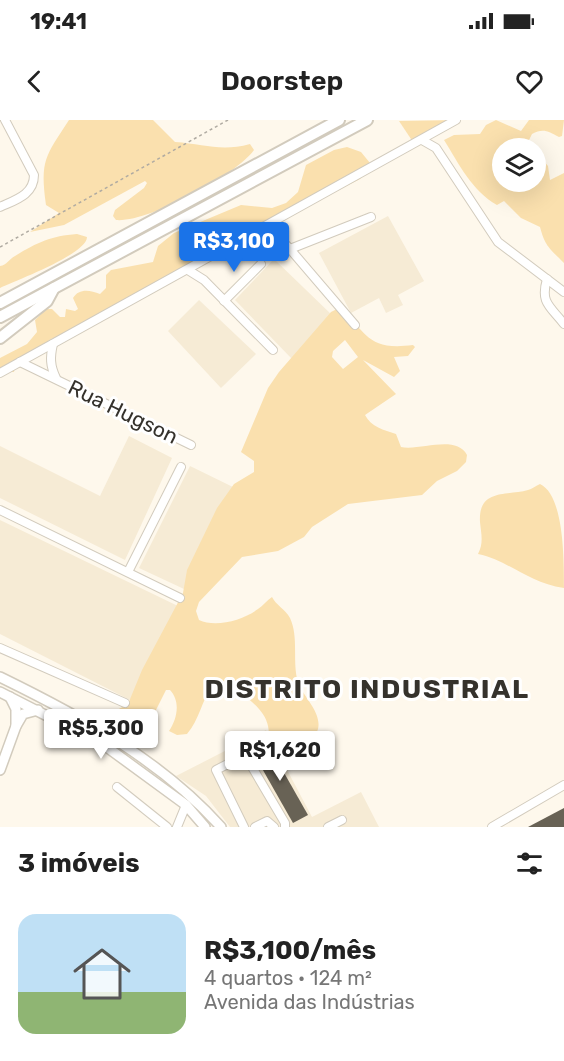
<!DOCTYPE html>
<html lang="pt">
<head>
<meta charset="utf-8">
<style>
	body { margin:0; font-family:Rubik,sans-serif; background:#f6f6f6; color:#222; height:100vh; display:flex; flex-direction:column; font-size:22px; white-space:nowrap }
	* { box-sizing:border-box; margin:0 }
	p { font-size:20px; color:#767676 }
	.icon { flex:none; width:33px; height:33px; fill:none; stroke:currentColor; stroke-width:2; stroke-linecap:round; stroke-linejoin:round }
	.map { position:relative; height:707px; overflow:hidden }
	.panel { display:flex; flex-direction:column; background:#fff; flex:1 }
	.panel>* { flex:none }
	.buttons { position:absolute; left:492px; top:18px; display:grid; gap:12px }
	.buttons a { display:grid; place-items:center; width:54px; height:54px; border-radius:50%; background:#fff; box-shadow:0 6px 24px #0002; font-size:30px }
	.price { position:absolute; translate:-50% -51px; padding:0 14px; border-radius:6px; background:#fff; color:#222; font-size:20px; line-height:39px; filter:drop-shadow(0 2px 3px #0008) }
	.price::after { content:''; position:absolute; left:50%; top:36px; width:18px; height:14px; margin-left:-9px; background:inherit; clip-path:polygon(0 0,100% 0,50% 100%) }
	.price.current { background:#1a73e8; color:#fff }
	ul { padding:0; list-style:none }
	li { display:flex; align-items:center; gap:18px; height:150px; padding:0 18px }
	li+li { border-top:2px solid #e0e0e0 }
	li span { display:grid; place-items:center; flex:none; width:168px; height:120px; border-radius:18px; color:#555 }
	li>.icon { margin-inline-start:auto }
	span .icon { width:72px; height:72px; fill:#fffc; stroke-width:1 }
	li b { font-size:26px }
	h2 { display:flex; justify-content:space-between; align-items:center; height:72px; padding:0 18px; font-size:26px }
	.status { display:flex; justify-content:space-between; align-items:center; height:42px; padding:0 30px; background:#fff; direction:ltr }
	.status svg { height:16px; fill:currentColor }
	header { display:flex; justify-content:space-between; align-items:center; height:78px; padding:0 18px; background:#fff; font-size:27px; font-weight:600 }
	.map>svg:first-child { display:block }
</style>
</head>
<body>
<div class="status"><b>19:41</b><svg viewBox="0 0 49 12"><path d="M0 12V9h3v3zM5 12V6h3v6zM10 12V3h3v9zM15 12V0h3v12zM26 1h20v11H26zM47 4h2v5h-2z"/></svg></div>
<header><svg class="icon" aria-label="back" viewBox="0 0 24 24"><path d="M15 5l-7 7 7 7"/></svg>Doorstep<svg class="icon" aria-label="heart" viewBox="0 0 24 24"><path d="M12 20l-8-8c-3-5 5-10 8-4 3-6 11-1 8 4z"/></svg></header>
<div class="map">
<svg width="564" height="707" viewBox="0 0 564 707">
	<rect width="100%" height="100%" fill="#fef8ec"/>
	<g fill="#f6ebd5">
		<path d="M388,96L424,161L398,175L403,185L386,193L379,178L351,193L319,133Z"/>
		<path d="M274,139L333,196L292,239L235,180Z"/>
		<path d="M199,180L256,234L221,268L168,211Z"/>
		<path d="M129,316L172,338L125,440L0,378V326L100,376Z"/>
		<path d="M190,346L233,367L184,469L139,448Z"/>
		<path d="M0,400L180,487L132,581L0,514Z"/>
		<path d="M266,610L312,697L361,672L379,707H230L206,676L176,656Z"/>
	</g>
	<g fill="#fae0ae" fill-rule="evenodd">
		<path d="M69,0H153L175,22C204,24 221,32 250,24L254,30C235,56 148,103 116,100L113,96L115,90L144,68L147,63L145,61L64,105L30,112L59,93L46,85C40,40 45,37 69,0Z"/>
		<path d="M459,0L415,20L411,19L399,1Z"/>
		<path d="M496,0L521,11L529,0H564L562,16L559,17C548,11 543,8 532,14L529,20L532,28H502V62H536V32L548,46L550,60L564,53V143C549,128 545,126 540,107L521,98L504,81L497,85C472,71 459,44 444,20L454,15L480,14L486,5Z"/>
		<path d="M347,27L361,32L370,43L369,50L360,59L277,102C268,105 262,102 253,103C237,104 229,117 221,130L64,214L51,219L15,244L14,252L0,250V238L27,224L37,212L35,200L46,189H52L60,197H65L66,189L75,191L78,189L73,178C79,168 90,170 100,174L106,168V155L111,150L153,142L158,126L174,113L241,85L272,88L286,83L298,72L306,45L334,30Z"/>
		<path d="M77,114L87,117C87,134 17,160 0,168V146C7,145 9,139 15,136C38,122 51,116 77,114Z"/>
		<path d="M339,188C368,213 367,231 413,225L415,227L408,236L394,237L400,251L394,257L363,240L396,274L365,295C371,307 384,310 396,314L401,327C420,331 456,314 467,335L466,342L457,351L437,361L422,375L348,384L312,407L304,417L278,431L242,437L199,482L196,491L199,500C216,508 243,500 258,489C263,486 267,480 272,477C276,485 285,489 290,498C299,517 292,542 298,562C303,577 322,592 318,609C314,625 288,629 277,637C266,624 271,622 268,606C265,588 240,571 224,564L212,565C202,581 199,600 187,614L177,615L169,611C177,599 181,582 170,570H166L156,590L153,606L135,624L115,613L104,597L128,584L142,550L183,473L187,450L217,388L234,364L254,352V341L241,332L268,268L279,252L331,192ZM345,220L358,237L343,249L332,237L333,231Z"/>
		<path d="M540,364C564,375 564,439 564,468C528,463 510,441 478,434C484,423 481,413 480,402C478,368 507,376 528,370C532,369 535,366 540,364Z"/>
	</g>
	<g fill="#686255">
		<path d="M266,621L308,695L293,703L251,629Z"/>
		<path d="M564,688V707H528Z"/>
	</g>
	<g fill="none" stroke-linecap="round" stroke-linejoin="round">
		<defs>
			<g id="minor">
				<path d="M422,20L436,28L498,122L564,172"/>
				<path d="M0,87C15,80 34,75 34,55L5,0"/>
				<path d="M268,106L290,129L371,97"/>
				<path d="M290,129L355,205"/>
				<path d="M188,150L204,160L273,230"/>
				<path d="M547,159C540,183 550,186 564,204"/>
				<path d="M224,181L261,144"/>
				<path d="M53,224C50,237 50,246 56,258"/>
				<path d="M20,242L191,325"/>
				<path d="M0,253L456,0"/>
				<path d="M0,390L180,478"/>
				<path d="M128,452L181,347"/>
				<path d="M0,528L125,583"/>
				<path d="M117,667L167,707"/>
				<path d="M177,707L186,685"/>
				<path d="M244,707L216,650L245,635L285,703V707"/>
				<path d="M255,707L267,701L274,707"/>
				<path d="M328,707L342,700"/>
				<path d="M492,707L564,665"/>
			</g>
			<g id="major">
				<path d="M0,557C80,596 161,640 221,707"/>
				<path d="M0,572L104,625L186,685L205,707"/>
				<path d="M10,577L16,589V606"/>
				<path d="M0,650L16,606L23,594L38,590"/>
			</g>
			<g id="highway">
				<path d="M0,183L339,0"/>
				<path d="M0,197L367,0"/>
				<path d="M0,218L47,181L54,168"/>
			</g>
		</defs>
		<use href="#minor" stroke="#d2cbbd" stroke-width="10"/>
		<use href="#major" stroke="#d2cbbd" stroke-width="12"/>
		<use href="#highway" stroke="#d2cbbd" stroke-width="14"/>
		<path stroke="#b0aba2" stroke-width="1.5" stroke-dasharray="3 3" stroke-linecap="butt" d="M0,127L228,0"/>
		<use href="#minor" stroke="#fff" stroke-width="8"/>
		<use href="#major" stroke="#fff" stroke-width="9"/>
		<use href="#highway" stroke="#fff" stroke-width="10"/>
	</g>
	<g text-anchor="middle" stroke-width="6" stroke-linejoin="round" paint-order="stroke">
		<g font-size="21" fill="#35322c" stroke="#fff">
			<text transform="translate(123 292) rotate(26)" y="7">Rua Hugson</text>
		</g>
		<g font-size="27" font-weight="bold" letter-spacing="1.5" fill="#35322c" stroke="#fff">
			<text x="367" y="578">DISTRITO INDUSTRIAL</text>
		</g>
	</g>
</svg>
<div class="buttons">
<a><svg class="icon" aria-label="layers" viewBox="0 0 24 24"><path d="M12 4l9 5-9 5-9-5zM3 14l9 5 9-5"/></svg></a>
</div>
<b class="price current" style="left:234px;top:153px">R$3,100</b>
<b class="price" style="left:101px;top:640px">R$5,300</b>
<b class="price" style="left:280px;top:662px">R$1,620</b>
</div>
<section class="panel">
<h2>3 imóveis<svg class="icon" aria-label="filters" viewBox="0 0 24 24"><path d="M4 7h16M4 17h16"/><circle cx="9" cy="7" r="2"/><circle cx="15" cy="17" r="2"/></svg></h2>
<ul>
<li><span style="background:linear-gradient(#bfe0f5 65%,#8fb573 0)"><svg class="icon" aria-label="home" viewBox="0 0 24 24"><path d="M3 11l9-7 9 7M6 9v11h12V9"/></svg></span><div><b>R$3,100/mês</b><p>4 quartos · 124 m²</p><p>Avenida das Indústrias</p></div></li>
</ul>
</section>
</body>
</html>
